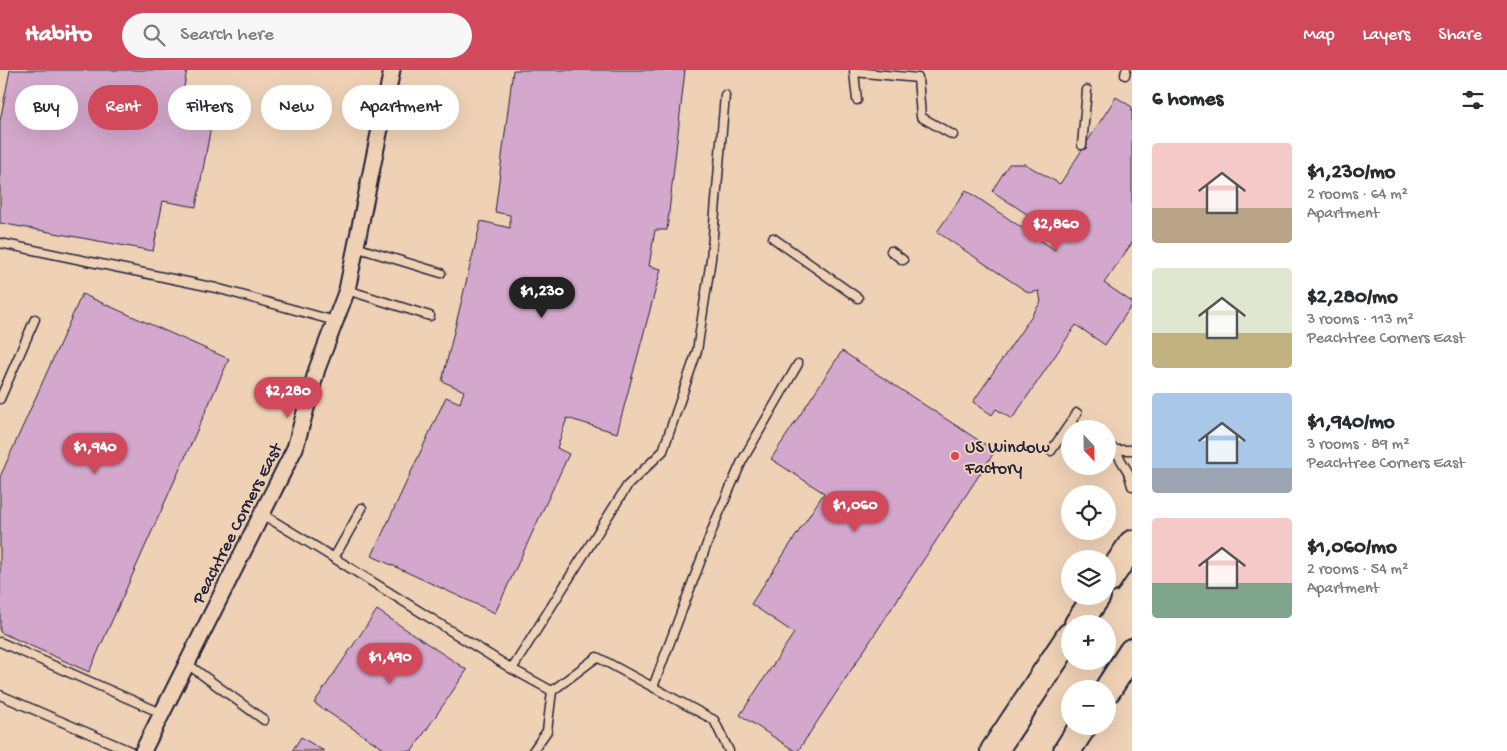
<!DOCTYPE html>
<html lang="en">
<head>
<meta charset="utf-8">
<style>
	body { margin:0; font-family:"Gochi Hand",sans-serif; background:#f7f7f7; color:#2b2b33; height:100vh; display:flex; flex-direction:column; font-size:19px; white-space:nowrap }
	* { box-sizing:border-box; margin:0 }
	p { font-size:16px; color:#7c7c81 }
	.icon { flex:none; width:28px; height:28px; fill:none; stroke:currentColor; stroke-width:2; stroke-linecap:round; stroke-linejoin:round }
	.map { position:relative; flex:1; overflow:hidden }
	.details { display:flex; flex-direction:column; background:#fff; width:375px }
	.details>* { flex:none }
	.top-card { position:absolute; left:15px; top:15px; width:475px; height:45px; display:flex; gap:10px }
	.needle { width:32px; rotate:158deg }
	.fabs { position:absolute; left:1061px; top:350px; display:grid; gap:10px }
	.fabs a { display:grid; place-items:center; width:55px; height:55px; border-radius:50%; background:#fff; box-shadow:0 5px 20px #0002; font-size:25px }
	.price { position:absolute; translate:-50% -42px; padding:0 11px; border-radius:18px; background:#d1495b; color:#fff; font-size:16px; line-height:32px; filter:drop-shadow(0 1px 2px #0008) }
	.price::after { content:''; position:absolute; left:50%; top:30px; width:15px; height:11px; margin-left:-8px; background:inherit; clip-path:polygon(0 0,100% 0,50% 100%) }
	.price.on { background:#222; color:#fff }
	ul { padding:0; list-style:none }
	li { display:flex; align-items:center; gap:15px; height:125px; padding:0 20px }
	li span { display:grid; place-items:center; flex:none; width:140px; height:100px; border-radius:5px; color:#555 }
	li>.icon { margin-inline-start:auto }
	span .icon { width:60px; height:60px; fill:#fffc; stroke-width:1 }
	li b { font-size:21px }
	h2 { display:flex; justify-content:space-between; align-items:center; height:60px; padding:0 20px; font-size:21px }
	.chip { padding:0 18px; border-radius:22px; background:#fff; box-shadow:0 5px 20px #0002; font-size:18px; line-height:45px }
	.chip.on { background:#d1495b; color:#fff }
	header { display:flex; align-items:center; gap:30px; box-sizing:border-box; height:70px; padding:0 25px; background:#d1495b; color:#fff }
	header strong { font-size:24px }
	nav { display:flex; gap:28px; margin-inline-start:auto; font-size:18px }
	.search { width:350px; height:45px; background:#f7f7f7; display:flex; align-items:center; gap:12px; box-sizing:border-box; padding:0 18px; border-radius:28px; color:#7c7c81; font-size:19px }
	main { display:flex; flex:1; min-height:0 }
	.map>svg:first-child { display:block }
</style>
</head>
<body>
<header>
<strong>Habito</strong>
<div class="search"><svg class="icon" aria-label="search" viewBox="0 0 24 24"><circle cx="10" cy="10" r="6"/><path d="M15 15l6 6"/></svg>Search here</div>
<nav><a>Map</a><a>Layers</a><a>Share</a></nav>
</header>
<main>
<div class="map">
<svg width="1132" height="681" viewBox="0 0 1132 681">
	<rect width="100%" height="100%" fill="#efd2b6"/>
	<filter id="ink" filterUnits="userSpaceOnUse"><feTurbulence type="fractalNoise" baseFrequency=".02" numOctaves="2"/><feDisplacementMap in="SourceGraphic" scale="10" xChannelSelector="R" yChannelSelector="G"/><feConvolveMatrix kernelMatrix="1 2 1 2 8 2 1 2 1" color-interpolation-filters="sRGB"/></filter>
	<g filter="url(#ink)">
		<g fill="#d3a8cc" stroke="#22223b">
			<path d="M10,0H187L179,45L212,51L196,137L163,131L153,181L0,153V51Z"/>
			<path d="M513,0H685L667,160H655L649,196L661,199L617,363L567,348L557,378L569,384L495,543L372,486L446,327L460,333L464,321L442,311L481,151L510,158V145L495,142Z"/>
			<path d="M1116,27L1132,37V173L1104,213L1132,232V235L1105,275L1076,255L1012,349L996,339L992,345L973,332L1041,232L1039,221L1029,223L937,162L966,120L1055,180L1051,160L992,121L1009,94H1025L1060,114Z"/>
			<path d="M82,224L229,289L89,602L0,562V407Z"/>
			<path d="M842,281L995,381L798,681H795L740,645L794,563L751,534L824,423L771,389Z"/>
			<path d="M377,540L467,600L412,681H387L314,633Z"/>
			<path d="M301,667L324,681H292Z"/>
		</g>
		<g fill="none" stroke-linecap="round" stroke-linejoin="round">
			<defs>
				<g id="service">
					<path d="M1125,5L1126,0"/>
					<path d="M857,30L854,2L918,8L921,47L953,65"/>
					<path d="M1082,75L1087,20"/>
					<path d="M773,168L858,228"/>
					<path d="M0,173L216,218L335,251"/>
					<path d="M355,177L441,203"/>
					<path d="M891,181L903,190"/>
					<path d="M347,220L430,246"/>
					<path d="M0,329L35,249"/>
					<path d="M1070,353L1080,359"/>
					<path d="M1108,375L1115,380H1132"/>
					<path d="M1115,380L1128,402L1132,416"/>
					<path d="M1051,381L1077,343"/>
					<path d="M262,444L334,488L362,438"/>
					<path d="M334,488L512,599L627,416L663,381L697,281L711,189L725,25"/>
					<path d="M0,572L161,643"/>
					<path d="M186,593L264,650"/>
					<path d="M512,599L552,621L597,587L714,650L729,681"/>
					<path d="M653,617L716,450L742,391L798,294"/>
					<path d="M0,625L130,681"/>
					<path d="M533,681L547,661L552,621"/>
				</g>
				<path id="minor" d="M143,681L295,378L317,299L347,220L392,0"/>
				<g id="trunk">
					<path d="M1108,510L1132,474"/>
					<path d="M1078,554L1097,526"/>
					<path d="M1108,619L1132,582"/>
					<path d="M994,681L1070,566"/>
					<path d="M1067,681L1083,656"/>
				</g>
			</defs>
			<use href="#service" stroke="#22223b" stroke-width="11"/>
			<use href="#minor" stroke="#22223b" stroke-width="19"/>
			<use href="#trunk" stroke="#22223b" stroke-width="30"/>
			<use href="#service" stroke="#efd2b6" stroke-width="8"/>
			<use href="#minor" stroke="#efd2b6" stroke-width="15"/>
			<use href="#trunk" stroke="#efd2b6" stroke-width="26"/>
		</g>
	</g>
	<circle fill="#d1495b" stroke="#efd2b6" stroke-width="2" cx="955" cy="386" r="5"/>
	<g text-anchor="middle" stroke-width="4" stroke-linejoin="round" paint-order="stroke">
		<g font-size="18" fill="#22223b" stroke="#efd2b6" text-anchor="start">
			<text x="965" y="382">US Window<tspan x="965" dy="21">Factory</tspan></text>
		</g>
		<g font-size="18" fill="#22223b" stroke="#efd2b6">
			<text transform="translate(236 453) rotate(-63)" y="6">Peachtree Corners East</text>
		</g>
	</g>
</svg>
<div class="fabs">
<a><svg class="needle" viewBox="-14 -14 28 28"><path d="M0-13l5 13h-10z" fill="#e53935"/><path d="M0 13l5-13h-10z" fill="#7c7c81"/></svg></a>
<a><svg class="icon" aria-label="locate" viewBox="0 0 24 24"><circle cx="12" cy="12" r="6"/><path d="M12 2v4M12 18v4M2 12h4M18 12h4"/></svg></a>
<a><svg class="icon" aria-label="layers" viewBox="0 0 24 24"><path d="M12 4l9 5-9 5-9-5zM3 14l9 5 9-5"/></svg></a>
<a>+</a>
<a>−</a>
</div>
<b class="price" style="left:1056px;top:182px">$2,860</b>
<b class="price on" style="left:542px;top:249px">$1,230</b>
<b class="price" style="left:288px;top:349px">$2,280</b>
<b class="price" style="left:95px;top:405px">$1,940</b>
<b class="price" style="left:855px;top:463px">$1,060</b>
<b class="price" style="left:390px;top:615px">$1,490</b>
<div class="top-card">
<a class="chip">Buy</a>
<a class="chip on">Rent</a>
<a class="chip">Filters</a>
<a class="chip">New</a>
<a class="chip">Apartment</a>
</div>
</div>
<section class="details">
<h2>6 homes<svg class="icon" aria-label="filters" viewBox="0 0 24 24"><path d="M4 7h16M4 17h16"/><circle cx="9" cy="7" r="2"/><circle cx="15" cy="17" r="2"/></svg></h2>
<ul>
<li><span style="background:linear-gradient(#f6c9c9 65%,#b9a48a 0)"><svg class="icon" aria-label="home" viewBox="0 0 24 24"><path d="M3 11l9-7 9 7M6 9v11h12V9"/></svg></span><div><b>$1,230/mo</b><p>2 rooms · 64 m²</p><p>Apartment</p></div></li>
<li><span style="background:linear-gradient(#dfe7d0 65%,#c2b280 0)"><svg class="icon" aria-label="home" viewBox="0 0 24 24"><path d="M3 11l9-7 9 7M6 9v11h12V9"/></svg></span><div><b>$2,280/mo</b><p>3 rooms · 113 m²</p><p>Peachtree Corners East</p></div></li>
<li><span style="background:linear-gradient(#a9c7e8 75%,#9aa5b1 0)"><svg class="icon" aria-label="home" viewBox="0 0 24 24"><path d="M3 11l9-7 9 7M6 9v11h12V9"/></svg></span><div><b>$1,940/mo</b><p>3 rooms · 89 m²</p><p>Peachtree Corners East</p></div></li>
<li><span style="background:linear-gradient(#f6c9c9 65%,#7fa58c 0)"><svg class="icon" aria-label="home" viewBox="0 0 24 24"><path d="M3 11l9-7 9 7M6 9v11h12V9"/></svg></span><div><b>$1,060/mo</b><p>2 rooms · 54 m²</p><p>Apartment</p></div></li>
</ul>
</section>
</main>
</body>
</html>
